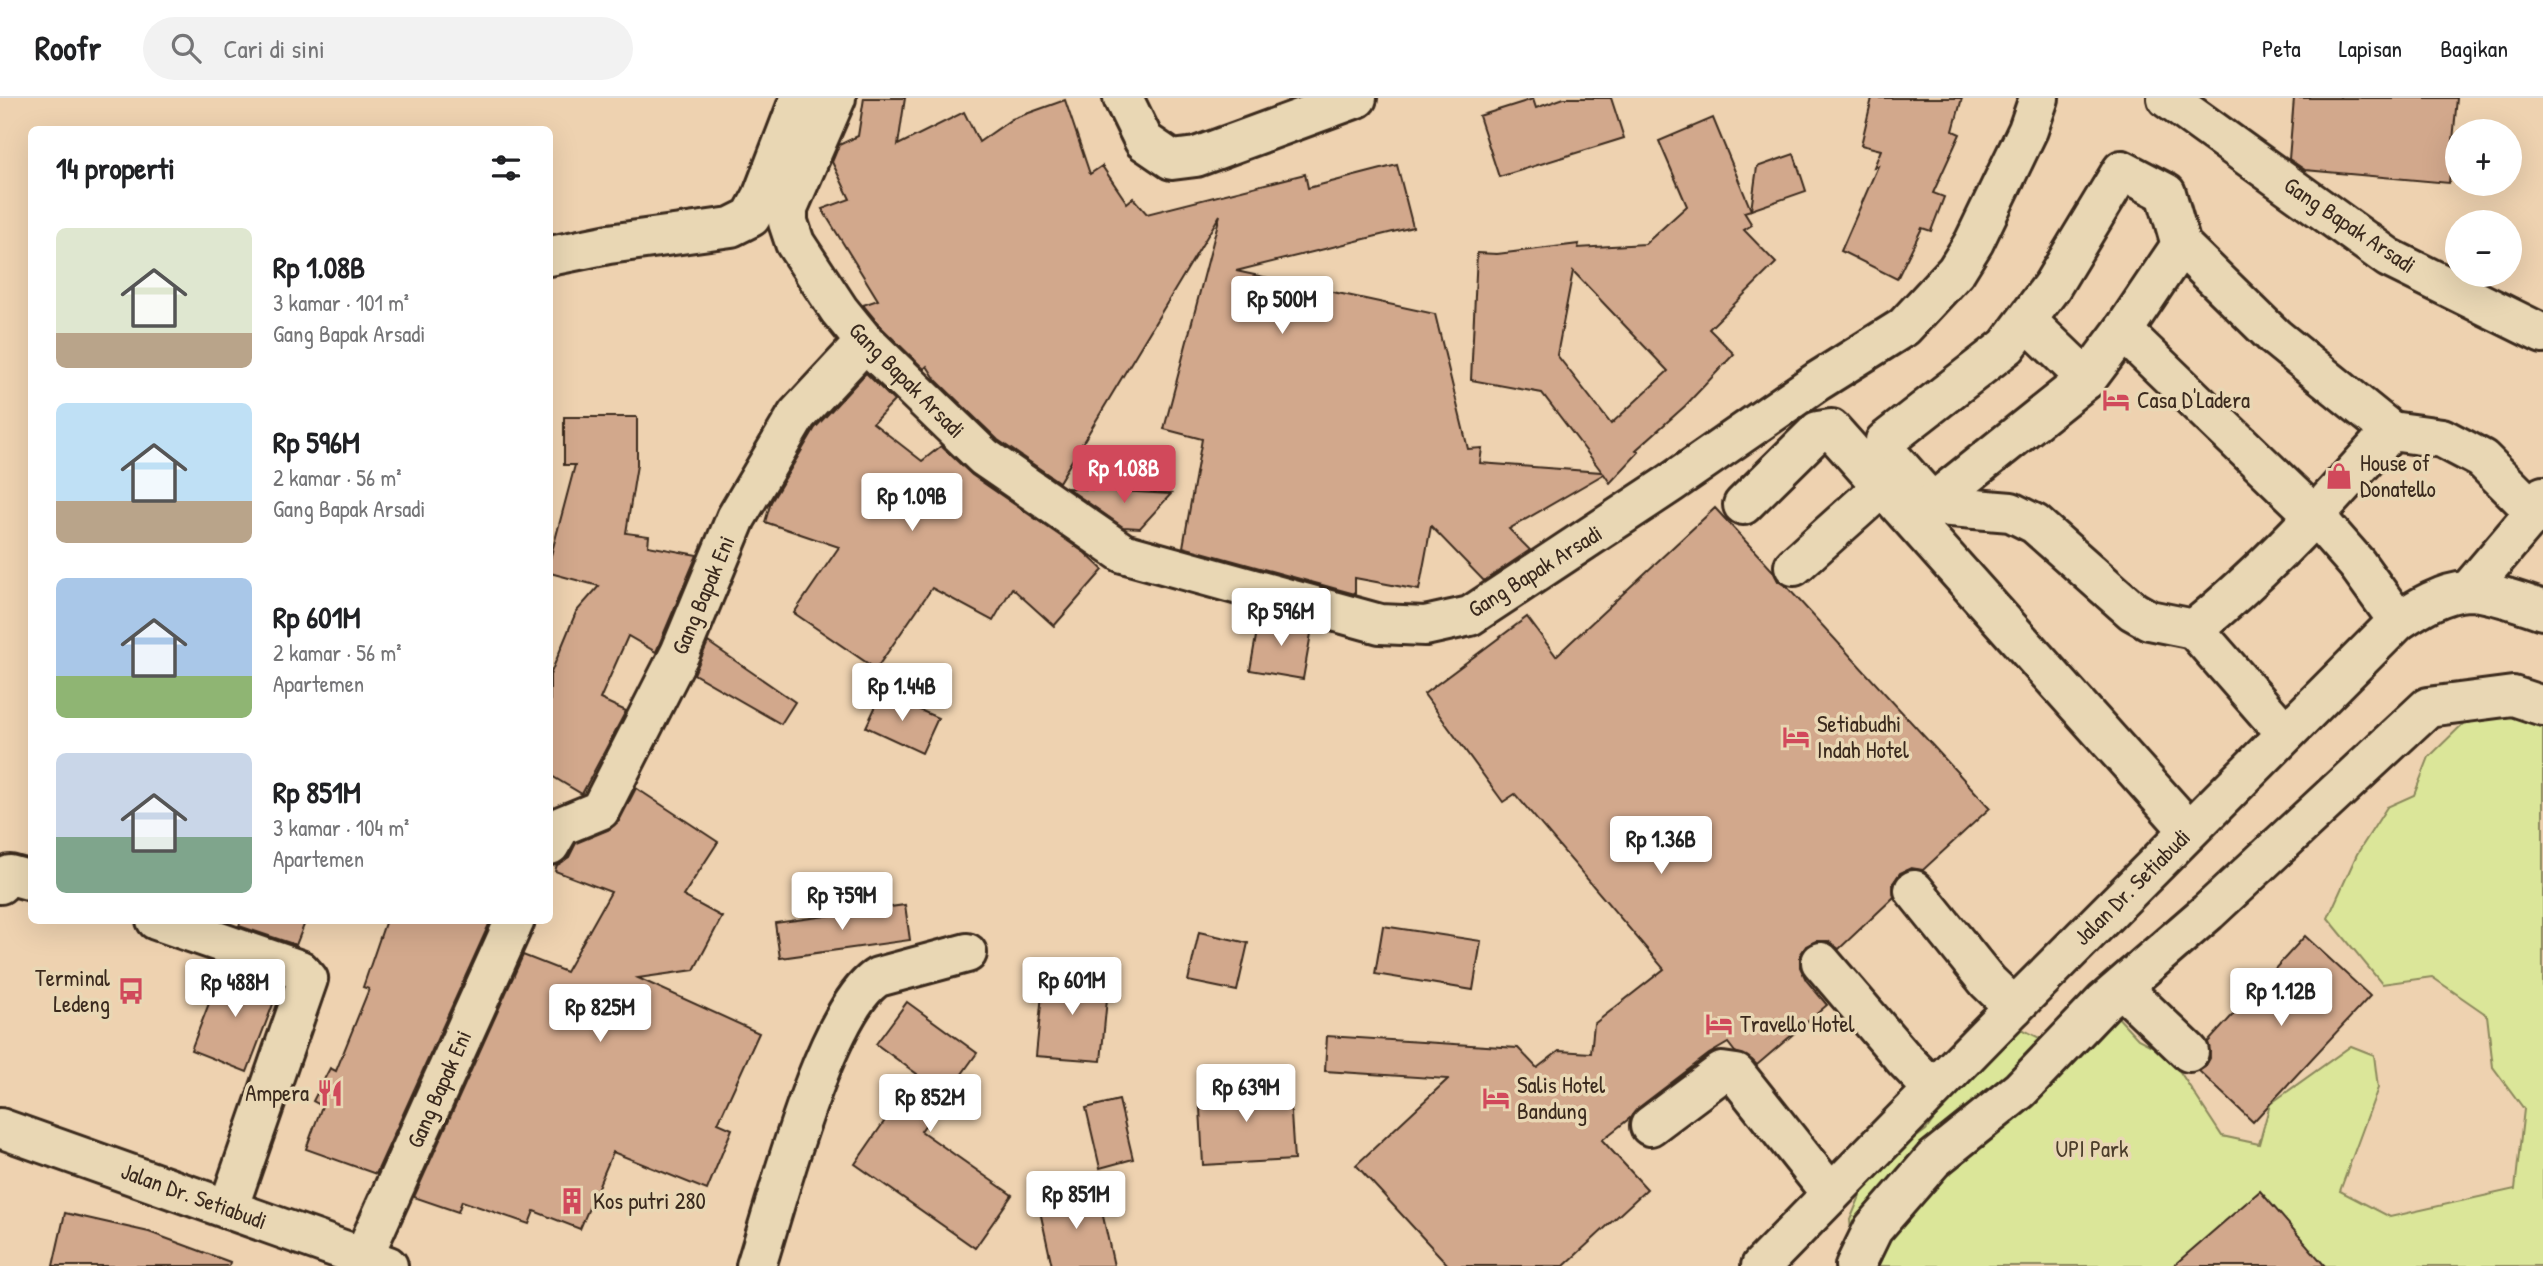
<!DOCTYPE html>
<html lang="id">
<head>
<meta charset="utf-8">
<style>
	body { margin:0; font-family:"Patrick Hand",sans-serif; background:#f2f2f2; color:#202124; height:100vh; display:flex; flex-direction:column; font-size:26px; white-space:nowrap }
	* { box-sizing:border-box; margin:0 }
	p { font-size:23px; color:#757577 }
	.icon { flex:none; width:38px; height:38px; fill:none; stroke:currentColor; stroke-width:2; stroke-linecap:round; stroke-linejoin:round }
	.map { position:relative; flex:1; overflow:hidden }
	.details { position:absolute; left:28px; top:28px; width:525px; height:798px; display:flex; flex-direction:column; background:#fff; border-radius:10px; box-shadow:0 7px 28px #0002 }
	.details>* { flex:none }
	.buttons { position:absolute; left:2445px; top:21px; display:grid; gap:14px }
	.buttons a { display:grid; place-items:center; width:77px; height:77px; border-radius:50%; background:#fff; box-shadow:0 7px 28px #0002; font-size:35px }
	.price { position:absolute; translate:-50% -60px; padding:0 16px; border-radius:7px; background:#fff; color:#222; font-size:23px; line-height:46px; filter:drop-shadow(0 2px 4px #0008) }
	.price::after { content:''; position:absolute; left:50%; top:42px; width:21px; height:16px; margin-left:-10px; background:inherit; clip-path:polygon(0 0,100% 0,50% 100%) }
	.price.active { background:#d1495b; color:#fff }
	ul { padding:0; list-style:none }
	li { display:flex; align-items:center; gap:21px; height:175px; padding:0 28px }
	li span { display:grid; place-items:center; flex:none; width:196px; height:140px; border-radius:10px; color:#555 }
	li>.icon { margin-inline-start:auto }
	span .icon { width:84px; height:84px; fill:#fffc; stroke-width:1 }
	li b { font-size:30px }
	h2 { display:flex; justify-content:space-between; align-items:center; height:84px; padding:0 28px; font-size:30px }
	header { display:flex; align-items:center; gap:42px; box-sizing:border-box; height:98px; padding:0 35px; background:#fff; border-bottom:2px solid #e0e0e0 }
	header strong { font-size:33px }
	nav { display:flex; gap:38px; margin-inline-start:auto; font-size:24px }
	.search { width:490px; height:63px; background:#f2f2f2; display:flex; align-items:center; gap:18px; box-sizing:border-box; padding:0 24px; border-radius:38px; color:#757577; font-size:26px }
	.map>svg:first-child { display:block }
</style>
</head>
<body>
<header>
<strong>Roofr</strong>
<div class="search"><svg class="icon" aria-label="search" viewBox="0 0 24 24"><circle cx="10" cy="10" r="6"/><path d="M15 15l6 6"/></svg>Cari di sini</div>
<nav><a>Peta</a><a>Lapisan</a><a>Bagikan</a></nav>
</header>
<div class="map">
<svg width="2543" height="1168" viewBox="0 0 2543 1168">
	<rect width="100%" height="100%" fill="#eed2b0"/>
	<filter id="ink" filterUnits="userSpaceOnUse"><feTurbulence type="fractalNoise" baseFrequency=".0143" numOctaves="2"/><feDisplacementMap in="SourceGraphic" scale="14" xChannelSelector="R" yChannelSelector="G"/><feConvolveMatrix kernelMatrix="1 2 1 2 8 2 1 2 1" color-interpolation-filters="sRGB"/></filter>
	<g filter="url(#ink)">
		<path fill="#dbe699" stroke="#8b885c" stroke-width="2" d="M2516,614L2543,624V1168H1854L1850,1122L1865,1086L1889,1060L1926,1032L1953,995L2016,928L2047,944L2114,915L2138,941L2169,957L2222,1038L2259,1046L2270,1006L2351,948L2374,957L2378,990L2340,1093L2390,1119L2515,1091L2524,1011L2493,969L2487,917L2432,879L2382,886L2328,820L2357,756L2387,709L2414,697L2429,659L2468,621Z"/>
		<g fill="#d2a88c" stroke="#3b2a1e" stroke-width="2" fill-rule="evenodd">
			<path d="M864,0H905L898,47L964,14L979,44L1012,21L1065,2L1090,76L1102,68L1127,105L1133,100L1147,116L1305,76L1308,90L1397,67L1413,129L1236,173L1435,216L1468,351L1482,350L1480,365L1602,374L1542,295L1471,282L1477,155L1497,156L1579,146L1578,150L1645,146L1687,108L1659,43L1713,20L1751,112L1744,114L1752,127L1744,132L1776,165L1709,231L1734,256L1685,308L1636,352L1639,354L1610,385L1604,376L1509,431L1530,452L1484,483L1431,428L1419,492L1355,480V496L1183,449L1202,341L1164,331L1220,117L1059,384L998,342L936,282L927,268L924,271L881,229L863,207L878,202L822,111L850,101L832,64L839,47L858,38ZM1573,173L1668,273L1611,326L1557,257Z"/>
			<path d="M1564,0H1611L1624,40L1499,79L1479,18L1533,1L1536,10Z"/>
			<path d="M1872,0H1962L1953,33L1960,36L1933,95L1944,99L1931,133L1922,130L1897,181L1841,153L1878,68L1874,69L1881,52L1861,47Z"/>
			<path d="M2294,0H2457L2449,85L2305,72L2289,61Z"/>
			<path d="M1794,56L1806,93L1751,112L1757,69Z"/>
			<path d="M866,275L894,303L873,325L922,363L941,348L972,377L1085,455L1103,472L1054,528L1012,490L993,523L932,490L876,571L794,515L839,449L765,424L771,404L815,330Z"/>
			<path d="M564,319H637V367L626,435L649,438L648,448L697,457L656,554L628,538L600,601L626,613L582,696L550,677V577L576,514L599,488L550,475V461L575,367H564Z"/>
			<path d="M1067,390L1171,396L1140,430L1123,429Z"/>
			<path d="M1715,410L1773,473L1778,483L1787,489L1990,710L1923,772L1911,770L1900,775L1893,785L1894,799L1839,851L1828,843H1816L1806,848L1800,857V869L1806,882L1827,907L1757,967L1752,962L1735,954L1728,945L1709,956L1637,1011L1630,1020L1602,1042L1647,1091L1564,1168H1449L1356,1067L1448,981L1325,973L1327,938L1518,950L1537,970L1559,953L1591,955L1594,926L1664,871L1515,696L1503,704L1424,596L1527,519L1556,558Z"/>
			<path d="M1260,516L1312,530L1303,581L1250,572Z"/>
			<path d="M708,544L795,604L781,626L694,576Z"/>
			<path d="M882,595L938,620L922,655L866,629Z"/>
			<path d="M636,690L718,744L683,798L722,819L694,872L638,880L759,935L718,1025L732,1031L707,1092L613,1054L580,1131L534,1113L529,1126L462,1103L458,1114L414,1099L523,857L566,874L611,794L555,773L557,767L569,759L576,745L608,732L619,723Z"/>
			<path d="M905,807L910,842L780,860L775,825Z"/>
			<path d="M241,822H306L296,847L239,828Z"/>
			<path d="M386,822H491L376,1076L306,1051L322,1008L313,1003L330,970L336,973L369,891L363,889Z"/>
			<path d="M1383,828L1481,843L1473,892L1375,876Z"/>
			<path d="M1199,834L1248,845L1237,893L1188,883Z"/>
			<path d="M2305,838L2370,898L2253,1024L2199,973L2205,969L2210,960L2208,944Z"/>
			<path d="M223,869L280,888L247,974L191,952Z"/>
			<path d="M1044,875L1109,880L1101,963L1036,958Z"/>
			<path d="M907,904L977,955L921,1033L1012,1097L975,1150L855,1066L917,976L876,946Z"/>
			<path d="M1289,985L1294,1062L1203,1067L1199,991Z"/>
			<path d="M1119,1002L1133,1061L1100,1070L1086,1010Z"/>
			<path d="M1097,1091L1114,1168H1052L1038,1104Z"/>
			<path d="M2260,1093L2325,1168H2173Z"/>
			<path d="M65,1115L149,1134L230,1164L229,1168H53Z"/>
		</g>
		<g fill="none" stroke-linecap="round" stroke-linejoin="round">
			<defs>
				<g id="minor">
					<path d="M836,0L788,110V124L795,145L839,212L865,244L984,359L1123,455L1380,526L1425,528L1470,518L1671,385L1818,283L1904,229L1956,173L1974,144L2028,32L2039,0"/>
					<path d="M1123,0L1144,43L1172,62L1196,59L1357,0"/>
					<path d="M2167,0L2389,160L2543,236"/>
					<path d="M2122,72L2166,95L2181,147L2275,239L2391,333C2329,403 2267,472 2194,531L2149,522L2133,513L2035,426L2011,414L1939,408L1932,405L1885,352V343L2007,248L2052,188Z"/>
					<path d="M550,158L609,146L731,129L751,119L762,99L800,0"/>
					<path d="M2027,223L2087,281"/>
					<path d="M2123,233L2315,418L2357,466L2398,523"/>
					<path d="M2391,333L2442,340L2482,361L2535,414"/>
					<path d="M1932,405L2087,281L2123,233L2181,147"/>
					<path d="M1743,407L1818,333L1831,331L2189,732"/>
					<path d="M1794,468L1882,389"/>
					<path d="M2468,493L2535,414L2543,398"/>
					<path d="M2194,531L2285,635"/>
					<path d="M550,747L561,728L600,712L680,555L736,420L797,317L865,244"/>
					<path d="M0,786L2,781L10,777L32,783"/>
					<path d="M1914,792L1988,884L2014,909"/>
					<path d="M156,822L300,872L308,881L228,1111"/>
					<path d="M1821,864L1904,961L1933,991"/>
					<path d="M2122,890L2189,954"/>
					<path d="M1650,1028L1722,974L1736,976L1831,1096"/>
					<path d="M363,1159L515,822"/>
					<path d="M756,1168C776,1106 826,910 878,879L967,855"/>
					<path d="M1855,1168L1873,1131L1933,1062L2020,992L2104,904L2208,814L2428,609L2513,598L2543,608"/>
				</g>
				<g id="major">
					<path d="M0,1030L388,1168"/>
					<path d="M1761,1168L2014,909L2398,523C2418,510 2443,494 2468,493C2489,493 2523,505 2543,512"/>
				</g>
			</defs>
			<use href="#minor" stroke="#3b2a1e" stroke-width="44"/>
			<use href="#major" stroke="#3b2a1e" stroke-width="44"/>
			<use href="#minor" stroke="#e9d7b4" stroke-width="38"/>
			<use href="#major" stroke="#e9d7b4" stroke-width="38"/>
		</g>
	</g>
	<defs>
		<symbol id="hotel-bare" viewBox="-9 -9 18 18"><path d="M-6-4.5h1.5V1H6V5H4.5V3h-9V5H-6ZM-4 0a1.8 1.8 0 1 1 3.6 0ZM.5 0V-2.5h3Q6-2.5 6 0Z" fill="#d1495b" stroke="#e9d7b4" stroke-width="2.5" paint-order="stroke"/></symbol>
		<symbol id="shop-bare" viewBox="-9 -9 18 18"><path d="M-5-2.5h2.3a2.7 3.5 0 0 1 5.4 0H5L5.5 6h-11ZM-1.5-2.5h3a1.5 2.3 0 0 0-3 0Z" fill="#d1495b" stroke="#e9d7b4" stroke-width="2.5" paint-order="stroke"/></symbol>
		<symbol id="bus-bare" viewBox="-9 -9 18 18"><path d="M-5-6H5V4H4V6H2V4H-2V6H-4V4H-5ZM-3.5-4V0h7V-4ZM-3.5 1.2v1.5H-2V1.2ZM2 1.2v1.5H3.5V1.2Z" fill="#d1495b" stroke="#e9d7b4" stroke-width="2.5" paint-order="stroke"/></symbol>
		<symbol id="restaurant-bare" viewBox="-9 -9 18 18"><path d="M-5-6h1v4h1v-4h1v4h1v-4h1v5L-1.5 .5V6h-2V.5L-5-1ZM5-6V6H3V1.5H1.5Q1.5-4 5-6Z" fill="#d1495b" stroke="#e9d7b4" stroke-width="2.5" paint-order="stroke"/></symbol>
		<symbol id="building-bare" viewBox="-9 -9 18 18"><path d="M-4-6H4V6H1V3H-1V6H-4ZM-2.5-4.3h1.7v1.8h-1.7ZM.8-4.3h1.7v1.8H.8ZM-2.5-1h1.7V.8h-1.7ZM.8-1h1.7V.8H.8Z" fill="#d1495b" stroke="#e9d7b4" stroke-width="2.5" paint-order="stroke"/></symbol>
	</defs>
	<g fill-rule="evenodd">
		<use href="#hotel-bare" x="2097" y="283" width="38" height="38"/>
		<use href="#shop-bare" x="2320" y="359" width="38" height="38"/>
		<use href="#hotel-bare" x="1777" y="620" width="38" height="38"/>
		<use href="#bus-bare" x="112" y="874" width="38" height="38"/>
		<use href="#hotel-bare" x="1700" y="907" width="38" height="38"/>
		<use href="#restaurant-bare" x="311" y="976" width="38" height="38"/>
		<use href="#hotel-bare" x="1477" y="981" width="38" height="38"/>
		<use href="#building-bare" x="553" y="1084" width="38" height="38"/>
	</g>
	<g text-anchor="middle" stroke-width="7" stroke-linejoin="round" paint-order="stroke">
		<g font-size="23" fill="#3b2a1e" stroke="#e9d7b4">
			<text transform="translate(2350 127) rotate(34)" y="8">Gang Bapak Arsadi</text>
			<text transform="translate(907 282) rotate(45)" y="8">Gang Bapak Arsadi</text>
			<text transform="translate(1535 473) rotate(-32)" y="8">Gang Bapak Arsadi</text>
			<text transform="translate(703 497) rotate(-67)" y="8">Gang Bapak Eni</text>
			<text transform="translate(2132 789) rotate(-45)" y="8">Jalan Dr. Setiabudi</text>
			<text transform="translate(439 991) rotate(-66)" y="8">Gang Bapak Eni</text>
			<text transform="translate(194 1098) rotate(20)" y="8">Jalan Dr. Setiabudi</text>
		</g>
		<g font-size="23" fill="#3b2a1e" stroke="#e9d7b4" text-anchor="start">
			<text x="2137" y="310">Casa D'Ladera</text>
			<text x="2360" y="373">House of<tspan x="2360" dy="26">Donatello</tspan></text>
			<text x="1817" y="634">Setiabudhi<tspan x="1817" dy="26">Indah Hotel</tspan></text>
			<text x="110" y="888" text-anchor="end">Terminal<tspan x="110" dy="26">Ledeng</tspan></text>
			<text x="1740" y="934">Travello Hotel</text>
			<text x="1517" y="995">Salis Hotel<tspan x="1517" dy="26">Bandung</tspan></text>
			<text x="309" y="1003" text-anchor="end">Ampera</text>
			<text x="593" y="1111">Kos putri 280</text>
		</g>
		<g font-size="23" fill="#4b3d2a" stroke="#e9d7b4">
			<text x="2092" y="1059">UPI Park</text>
		</g>
	</g>
</svg>
<div class="buttons">
<a>+</a>
<a>−</a>
</div>
<b class="price" style="left:1282px;top:238px">Rp 500M</b>
<b class="price active" style="left:1124px;top:407px">Rp 1.08B</b>
<b class="price" style="left:912px;top:435px">Rp 1.09B</b>
<b class="price" style="left:1281px;top:550px">Rp 596M</b>
<b class="price" style="left:902px;top:625px">Rp 1.44B</b>
<b class="price" style="left:1661px;top:778px">Rp 1.36B</b>
<b class="price" style="left:842px;top:834px">Rp 759M</b>
<b class="price" style="left:1072px;top:919px">Rp 601M</b>
<b class="price" style="left:235px;top:921px">Rp 488M</b>
<b class="price" style="left:2281px;top:930px">Rp 1.12B</b>
<b class="price" style="left:600px;top:946px">Rp 825M</b>
<b class="price" style="left:1246px;top:1026px">Rp 639M</b>
<b class="price" style="left:930px;top:1036px">Rp 852M</b>
<b class="price" style="left:1076px;top:1133px">Rp 851M</b>
<section class="details">
<h2>14 properti<svg class="icon" aria-label="filters" viewBox="0 0 24 24"><path d="M4 7h16M4 17h16"/><circle cx="9" cy="7" r="2"/><circle cx="15" cy="17" r="2"/></svg></h2>
<ul>
<li><span style="background:linear-gradient(#dfe7d0 75%,#b9a48a 0)"><svg class="icon" aria-label="home" viewBox="0 0 24 24"><path d="M3 11l9-7 9 7M6 9v11h12V9"/></svg></span><div><b>Rp 1.08B</b><p>3 kamar · 101 m²</p><p>Gang Bapak Arsadi</p></div></li>
<li><span style="background:linear-gradient(#bfe0f5 70%,#b9a48a 0)"><svg class="icon" aria-label="home" viewBox="0 0 24 24"><path d="M3 11l9-7 9 7M6 9v11h12V9"/></svg></span><div><b>Rp 596M</b><p>2 kamar · 56 m²</p><p>Gang Bapak Arsadi</p></div></li>
<li><span style="background:linear-gradient(#a9c7e8 70%,#8fb573 0)"><svg class="icon" aria-label="home" viewBox="0 0 24 24"><path d="M3 11l9-7 9 7M6 9v11h12V9"/></svg></span><div><b>Rp 601M</b><p>2 kamar · 56 m²</p><p>Apartemen</p></div></li>
<li><span style="background:linear-gradient(#c9d6e8 60%,#7fa58c 0)"><svg class="icon" aria-label="home" viewBox="0 0 24 24"><path d="M3 11l9-7 9 7M6 9v11h12V9"/></svg></span><div><b>Rp 851M</b><p>3 kamar · 104 m²</p><p>Apartemen</p></div></li>
</ul>
</section>
</div>
</body>
</html>
